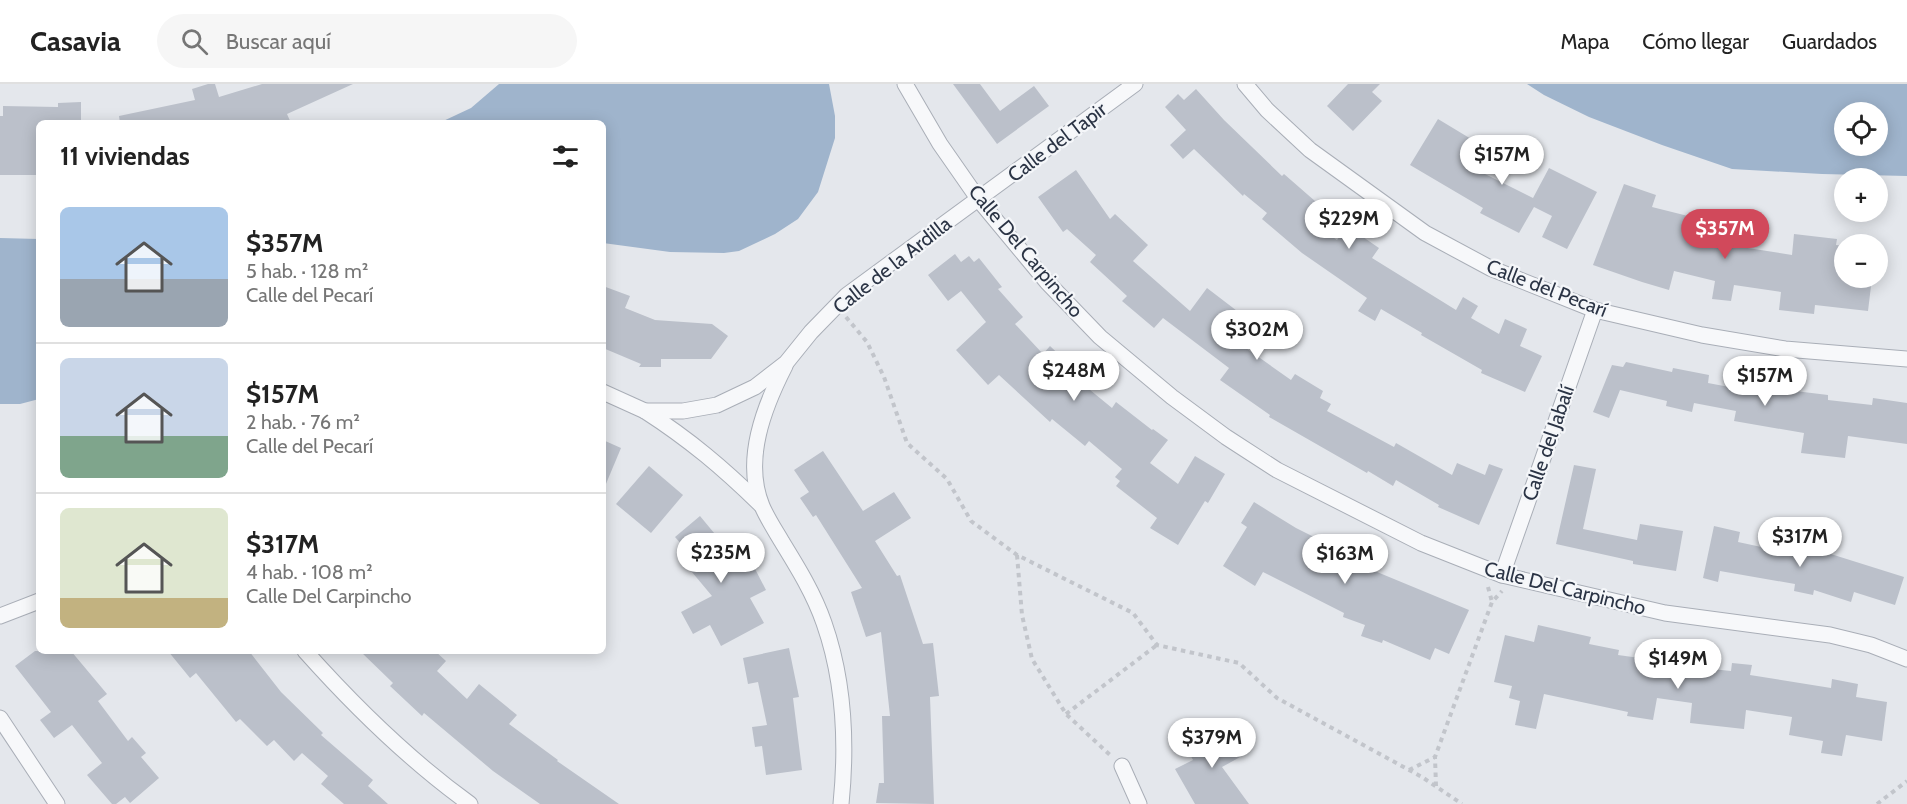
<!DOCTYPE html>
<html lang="es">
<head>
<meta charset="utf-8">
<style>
	body { margin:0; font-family:Cabin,sans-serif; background:#f6f6f6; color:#222; height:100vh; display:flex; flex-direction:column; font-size:22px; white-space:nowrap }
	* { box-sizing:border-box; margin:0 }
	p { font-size:20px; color:#767676 }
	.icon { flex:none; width:33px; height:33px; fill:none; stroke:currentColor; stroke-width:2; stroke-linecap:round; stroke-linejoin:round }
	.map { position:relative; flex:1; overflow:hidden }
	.side { position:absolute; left:36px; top:36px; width:570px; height:534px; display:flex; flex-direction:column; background:#fff; border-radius:9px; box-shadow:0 3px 15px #0003 }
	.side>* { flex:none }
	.fabs { position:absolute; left:1834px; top:18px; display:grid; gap:12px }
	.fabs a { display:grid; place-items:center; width:54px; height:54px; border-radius:50%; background:#fff; box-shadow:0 3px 15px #0003; font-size:30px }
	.price { position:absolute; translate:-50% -51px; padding:0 14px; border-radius:21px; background:#fff; color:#222; font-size:20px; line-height:39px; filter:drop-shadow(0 2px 3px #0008) }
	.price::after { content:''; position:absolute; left:50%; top:36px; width:18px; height:14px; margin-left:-9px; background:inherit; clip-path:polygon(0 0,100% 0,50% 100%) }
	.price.active { background:#d1495b; color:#fff }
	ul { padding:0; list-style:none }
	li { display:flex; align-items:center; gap:18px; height:150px; padding:0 24px }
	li+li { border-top:2px solid #e0e0e0 }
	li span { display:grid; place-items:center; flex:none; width:168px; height:120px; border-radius:9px; color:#555 }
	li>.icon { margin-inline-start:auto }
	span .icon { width:72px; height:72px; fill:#fffc; stroke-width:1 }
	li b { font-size:26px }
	h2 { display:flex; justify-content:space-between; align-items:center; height:72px; padding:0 24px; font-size:26px }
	header { display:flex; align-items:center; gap:36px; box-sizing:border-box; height:84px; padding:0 30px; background:#fff; border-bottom:2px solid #e0e0e0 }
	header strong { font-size:28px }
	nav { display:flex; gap:33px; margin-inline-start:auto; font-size:21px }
	.search { width:420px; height:54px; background:#f6f6f6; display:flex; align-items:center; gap:15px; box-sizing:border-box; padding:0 21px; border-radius:33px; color:#767676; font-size:22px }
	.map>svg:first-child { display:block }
</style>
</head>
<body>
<header>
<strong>Casavia</strong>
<div class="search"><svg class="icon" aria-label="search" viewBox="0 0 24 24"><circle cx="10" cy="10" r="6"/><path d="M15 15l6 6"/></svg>Buscar aquí</div>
<nav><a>Mapa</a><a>Cómo llegar</a><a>Guardados</a></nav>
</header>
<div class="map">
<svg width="1907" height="720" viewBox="0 0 1907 720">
	<rect width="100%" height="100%" fill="#e4e7ec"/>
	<g fill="#9fb4cc" fill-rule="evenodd">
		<path d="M499,0H829L835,32V54L818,108L798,135L775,150L739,167L724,169L670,168L603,159V39H439L471,24Z"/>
		<path d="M1527,0H1907V92L1822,90L1732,85L1662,61L1589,33L1544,11ZM1845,28H1878V62H1845Z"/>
		<path d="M0,154L39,155V315L20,320H0Z"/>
	</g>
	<g fill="#bbc0ca">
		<path d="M208,0H215L219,13L262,0H353L287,30L291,39H120L119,32L195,16L192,5Z"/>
		<path d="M953,0H980L1000,27L1034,2L1049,22L997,60Z"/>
		<path d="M1348,0H1380L1372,8L1382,17L1353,47L1327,22Z"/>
		<path d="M1196,5L1224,36L1282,92L1284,90L1323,124L1311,138L1337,156L1347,142L1379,164L1372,174L1456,226L1463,213L1478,222L1471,234L1499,250L1505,235L1527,245L1520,262L1542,272L1525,308L1481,289L1482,286L1421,251L1422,249L1381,225L1375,237L1358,227L1367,214L1302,169L1262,135L1267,129L1244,110L1243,112L1194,65L1183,75L1170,61L1186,46L1165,23L1178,10L1184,16Z"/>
		<path d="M81,18V39H39V91H0V32H3V22L58,23V19Z"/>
		<path d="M1438,35L1491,67L1479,87L1533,114L1549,84L1597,108L1567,165L1542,153L1552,132L1534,123L1519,149L1480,129L1483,124L1410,81Z"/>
		<path d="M1076,86L1110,135L1115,130L1148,161L1133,177L1190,227L1207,204L1241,230L1226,250L1291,296L1295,290L1323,307L1320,314L1331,320L1327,327L1394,363L1396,359L1452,391L1457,379L1485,391L1489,380L1503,385L1479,441L1438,423L1439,421L1396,396L1393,402L1368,387L1367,389L1269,333L1270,331L1220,296L1229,284L1163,234L1154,244L1122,217L1127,212L1090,178L1096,171L1067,145L1063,148L1038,113Z"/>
		<path d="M1624,100L1656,111L1652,123L1688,132L1683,151L1709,158L1792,171L1794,150L1837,155L1836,161L1845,162V194H1872L1868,227L1815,221L1814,230L1779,226L1781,208L1734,201L1731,217L1712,215L1715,197L1674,187L1669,206L1642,198L1593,181Z"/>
		<path d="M955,170L961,178L969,172L974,178L979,174L1002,203L998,205L1023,233L1015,240L1043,270L1050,262L1073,284L1075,282L1090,295L1084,301L1112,324L1116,318L1152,346L1153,345L1168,356L1150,379L1178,400L1195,372L1225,390L1208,419L1205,417L1178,461L1150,444L1157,434L1116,402L1120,397L1115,393L1122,385L1089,357L1085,362L1052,335L1050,338L999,291L988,301L956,266L986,238L961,207L948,217L928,191Z"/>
		<path d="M603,202L630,212L625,224L655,236L712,240L728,252L711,275H661V283H639L641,280L603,264Z"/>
		<path d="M1626,278L1672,288L1673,284L1709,291L1708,299L1740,305L1741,296L1787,306L1828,311V316L1872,321L1873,314L1907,319V360L1848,352L1845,374L1801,369L1804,349L1734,337L1736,327L1694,319L1692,328L1666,322L1667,317L1620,306L1609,334L1593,328L1612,281L1623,283Z"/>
		<path d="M603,356L621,364L603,407Z"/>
		<path d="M823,367L863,427L894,408L911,434L875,457L897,492L900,491L923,560L933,559L939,612L930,613L934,720L876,719L879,699H884L882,632H890L881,548L866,553L851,508L862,504L816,431L813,433L800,414L809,408L794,386Z"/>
		<path d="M1574,381L1596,385L1583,445L1637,456L1640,440L1683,447L1676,487L1633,480V477L1556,460Z"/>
		<path d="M649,382L683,411L651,449L616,420Z"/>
		<path d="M1254,418L1296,444L1332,462L1334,458L1353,467L1348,476L1469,526L1449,570L1435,564L1430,576L1383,556L1382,559L1361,552L1365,541L1343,533L1344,529L1263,488L1255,502L1223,482L1247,443L1241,439Z"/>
		<path d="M700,432L724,461L730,455L754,483L766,506L750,514L764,539L721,562L710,541L693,550L681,528L712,512L681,475L689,469L675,453Z"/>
		<path d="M1714,442L1740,448L1738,458L1780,467L1783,450L1819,457L1818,466L1904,493L1895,521L1854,508L1851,518L1814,506L1813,511L1794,507L1795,500L1720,487L1718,498L1703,494Z"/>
		<path d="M1538,541L1591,553L1589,560L1619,566L1618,571L1683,580V582L1731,587L1732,579L1752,581L1750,591L1831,604L1832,595L1858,600L1856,613L1887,618L1882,657L1846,651L1842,672L1821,669L1823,657L1789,651L1792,633L1746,626L1744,645L1690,639L1692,619L1657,614L1653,636L1627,632L1628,628L1544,610L1536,645L1515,641L1520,617L1509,614L1512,602L1494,598L1505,551L1534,558Z"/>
		<path d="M789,564L799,613L793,614L802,686L766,691L762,662L755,663L752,643L767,641L758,598L748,600L743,574Z"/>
		<path d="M35,567H71L107,610L98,617L128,657L132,653L146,669L141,673L159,694L130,719L125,713L116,720H112L87,691L102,679L72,641L54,654L40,636L51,628L15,582Z"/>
		<path d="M168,567H249L281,608L323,649L321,651L373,696L368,702L388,720H344L321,700L328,692L302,669L294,677L274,656L267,662L240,635L236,638L196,589L190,594Z"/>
		<path d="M360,567H435L446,577L437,587L467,615L479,600L517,631L509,640L558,676L557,677L619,720H540L493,687L424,629L422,632L390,602L393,599Z"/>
		<path d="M1224,640L1242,672L1222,683L1249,720H1195L1175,685L1193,676L1185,661Z"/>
	</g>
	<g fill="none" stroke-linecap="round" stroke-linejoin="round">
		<defs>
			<g id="street">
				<path d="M905,0L940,60L979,116L1047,198L1100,253L1172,313L1226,353L1277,386L1421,459L1502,491L1665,529L1830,551L1871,561L1907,575"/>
				<path d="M1245,0L1267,26L1310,66L1425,149L1490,184L1595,226L1702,251L1785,265L1907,275"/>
				<path d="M785,282C764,323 743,376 762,422C767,434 775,446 782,458C798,484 814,510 824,539C844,596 847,660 841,720"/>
				<path d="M603,308L645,327H683L717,321L755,303L786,279L811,248L847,211L1135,0"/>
				<path d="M645,327C690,356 723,384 761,421"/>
				<path d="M1502,491L1595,226"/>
				<path d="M0,532L39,517"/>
				<path d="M305,567C355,623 409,676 470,720"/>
				<path d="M0,634L57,720"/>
				<path d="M1122,682L1139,720"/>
			</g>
		</defs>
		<use href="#street" stroke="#a9aeb7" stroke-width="17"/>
		<g stroke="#c2c5cb" stroke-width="4" stroke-dasharray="4.5 4.5" stroke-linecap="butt">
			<path d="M846,233L867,258L884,293L907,359L947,395L971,437L1017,471L1133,529L1157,561L1239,579L1277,614L1422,693L1462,720"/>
			<path d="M1017,471L1022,531L1032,575L1066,630L1110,671"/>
			<path d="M1488,503L1492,518"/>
			<path d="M1066,630L1157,561"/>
			<path d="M1409,686L1435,673"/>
			<path d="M1436,702L1435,673L1492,518L1502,507"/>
			<path d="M1877,720L1907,697"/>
		</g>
		<use href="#street" stroke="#f7f8fa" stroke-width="15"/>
	</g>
	<g text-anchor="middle" stroke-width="4.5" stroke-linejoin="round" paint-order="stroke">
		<g font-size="20" fill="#2b3445" stroke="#f4f6f9">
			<text transform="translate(1057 58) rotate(-37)" y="7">Calle del Tapir</text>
			<text transform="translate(1026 167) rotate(50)" y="7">Calle Del Carpincho</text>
			<text transform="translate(892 181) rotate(-38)" y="7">Calle de la Ardilla</text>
			<text transform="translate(1547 204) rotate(21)" y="7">Calle del Pecarí</text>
			<text transform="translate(1548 359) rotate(-71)" y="7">Calle del Jabalí</text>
			<text transform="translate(1565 504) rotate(14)" y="7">Calle Del Carpincho</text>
		</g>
	</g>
</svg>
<div class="fabs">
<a><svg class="icon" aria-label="locate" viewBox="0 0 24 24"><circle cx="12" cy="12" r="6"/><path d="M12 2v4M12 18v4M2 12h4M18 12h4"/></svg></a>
<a>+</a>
<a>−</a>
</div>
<b class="price" style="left:1502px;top:102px">$157M</b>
<b class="price" style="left:1349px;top:166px">$229M</b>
<b class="price active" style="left:1725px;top:176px">$357M</b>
<b class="price" style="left:1257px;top:277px">$302M</b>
<b class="price" style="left:1074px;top:318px">$248M</b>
<b class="price" style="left:1765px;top:323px">$157M</b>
<b class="price" style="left:1800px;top:484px">$317M</b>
<b class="price" style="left:721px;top:500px">$235M</b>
<b class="price" style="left:1345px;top:501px">$163M</b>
<b class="price" style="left:1678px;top:606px">$149M</b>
<b class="price" style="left:1212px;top:685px">$379M</b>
<section class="side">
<h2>11 viviendas<svg class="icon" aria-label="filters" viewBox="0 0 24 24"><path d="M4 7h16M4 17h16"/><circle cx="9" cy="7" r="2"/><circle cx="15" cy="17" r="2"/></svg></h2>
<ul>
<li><span style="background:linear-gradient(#a9c7e8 60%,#9aa5b1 0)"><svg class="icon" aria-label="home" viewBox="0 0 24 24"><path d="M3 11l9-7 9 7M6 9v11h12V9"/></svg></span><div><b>$357M</b><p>5 hab. · 128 m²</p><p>Calle del Pecarí</p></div></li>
<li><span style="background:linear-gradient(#c9d6e8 65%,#7fa58c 0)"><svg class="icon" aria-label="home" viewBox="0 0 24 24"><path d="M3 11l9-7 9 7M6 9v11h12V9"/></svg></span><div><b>$157M</b><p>2 hab. · 76 m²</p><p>Calle del Pecarí</p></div></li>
<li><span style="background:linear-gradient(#dfe7d0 75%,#c2b280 0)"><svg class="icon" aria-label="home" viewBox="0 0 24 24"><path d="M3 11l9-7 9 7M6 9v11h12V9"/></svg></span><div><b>$317M</b><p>4 hab. · 108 m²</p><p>Calle Del Carpincho</p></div></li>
</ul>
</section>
</div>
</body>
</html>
